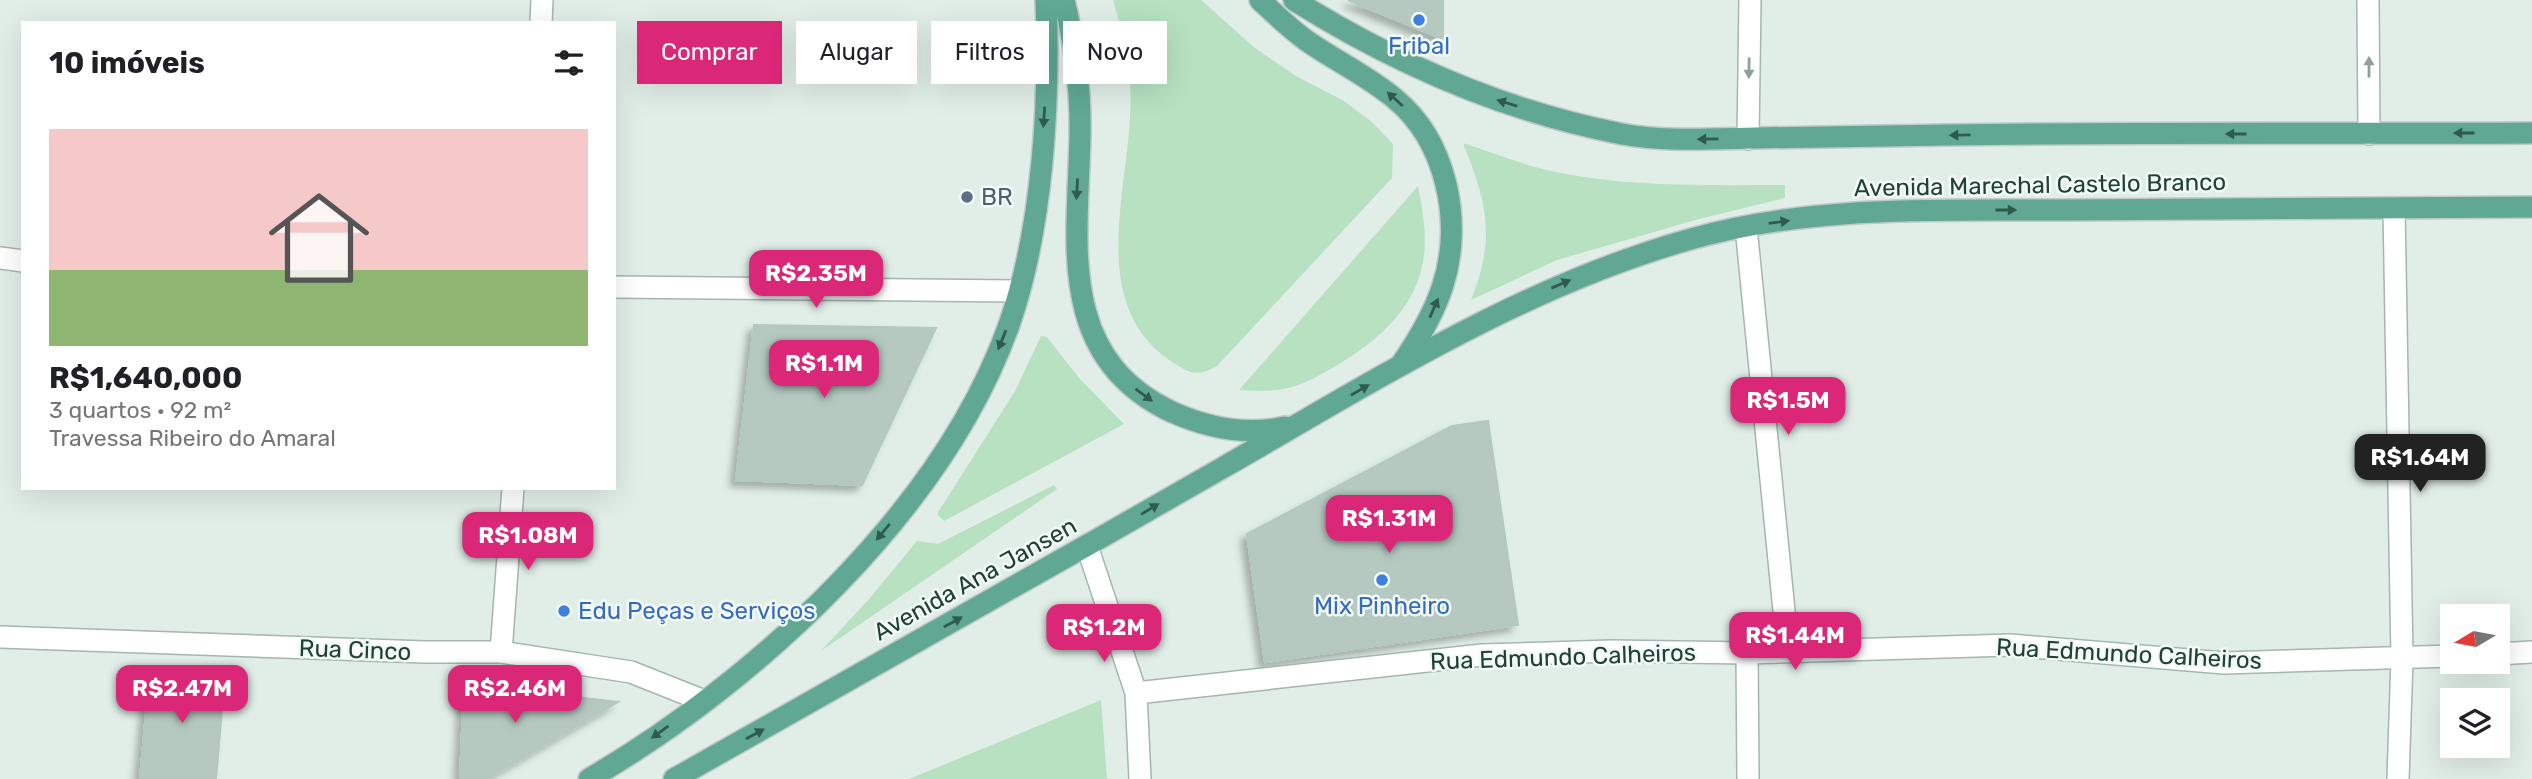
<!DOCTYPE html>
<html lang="pt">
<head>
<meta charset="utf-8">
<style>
	body { margin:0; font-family:Rubik,sans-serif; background:#f2f2f2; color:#202124; height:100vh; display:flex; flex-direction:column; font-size:26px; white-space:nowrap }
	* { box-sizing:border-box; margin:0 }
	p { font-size:23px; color:#757577 }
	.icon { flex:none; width:38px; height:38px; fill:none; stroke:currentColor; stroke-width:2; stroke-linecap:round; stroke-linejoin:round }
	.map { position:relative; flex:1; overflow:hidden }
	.details { position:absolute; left:21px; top:21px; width:595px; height:469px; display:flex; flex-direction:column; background:#fff; border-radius:0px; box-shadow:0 7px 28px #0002 }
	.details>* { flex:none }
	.banner { position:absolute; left:637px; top:21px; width:665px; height:63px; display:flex; gap:14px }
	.needle { width:46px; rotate:260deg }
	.fabs { position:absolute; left:2440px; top:604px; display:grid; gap:14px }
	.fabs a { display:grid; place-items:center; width:70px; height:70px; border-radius:0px; background:#fff; box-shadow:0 7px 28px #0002; font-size:35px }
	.price { position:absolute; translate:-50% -60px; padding:0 16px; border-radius:14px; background:#db2777; color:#fff; font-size:23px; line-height:46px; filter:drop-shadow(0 2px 4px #0008) }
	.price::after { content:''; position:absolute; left:50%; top:42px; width:21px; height:16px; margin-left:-10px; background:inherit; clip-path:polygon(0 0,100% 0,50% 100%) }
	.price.active { background:#222; color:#fff }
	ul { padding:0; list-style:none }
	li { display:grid; align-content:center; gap:14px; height:371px; padding:0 28px }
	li+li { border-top:2px solid #e0e0e0 }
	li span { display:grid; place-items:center; height:217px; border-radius:0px; color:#555 }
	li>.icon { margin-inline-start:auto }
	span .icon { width:126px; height:126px; fill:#fffc; stroke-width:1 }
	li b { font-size:30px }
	h2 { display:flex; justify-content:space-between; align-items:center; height:84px; padding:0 28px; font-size:30px }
	.tag { padding:0 24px; border-radius:0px; background:#fff; box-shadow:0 7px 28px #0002; font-size:24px; line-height:63px }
	.tag.active { background:#db2777; color:#fff }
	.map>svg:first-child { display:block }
</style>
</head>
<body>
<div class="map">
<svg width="2532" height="779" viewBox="0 0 2532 779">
	<defs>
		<filter id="shadow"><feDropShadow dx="-6" dy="6" stdDeviation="3.5" flood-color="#0004"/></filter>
	</defs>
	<rect width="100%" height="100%" fill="#e1eee7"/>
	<g fill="#b7e1c1">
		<path d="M1113,0H1201L1255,48L1296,76L1344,101L1372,122L1393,144L1392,178L1217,366C1195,378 1189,373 1169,360C1080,297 1137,172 1130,83C1128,55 1121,27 1113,0Z"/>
		<path d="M1463,143C1487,151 1511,160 1535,167C1614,188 1704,185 1785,185V198L1699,219L1557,260L1471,300C1496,238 1487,203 1463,143Z"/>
		<path d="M1418,186C1422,208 1427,232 1424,255C1418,310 1372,346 1327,371C1314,378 1302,385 1288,388C1272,392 1255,391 1239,390Z"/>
		<path d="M1041,336L1047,337L1079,378L1124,424L944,521L937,514L1015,391Z"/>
		<path d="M1054,485L1057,489L821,651L869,599L917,541L938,544Z"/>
		<path d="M1101,700L1107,779H909Z"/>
	</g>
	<g fill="#b6c9c0" stroke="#b3c8be" stroke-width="2" filter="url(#shadow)">
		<path d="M1348,0H1443V39Z"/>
		<path d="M754,325L936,328L862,485L736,480Z"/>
		<path d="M1488,421L1518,625L1265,662L1247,534L1452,426Z"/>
		<path d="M150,668L225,675L216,779H140Z"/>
		<path d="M464,684L618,702L486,779H460Z"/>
	</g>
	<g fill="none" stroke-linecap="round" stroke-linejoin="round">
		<defs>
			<g id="minor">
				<path d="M2368,0L2369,134"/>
				<path d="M541,23L542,0"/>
				<path d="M1748,139L1750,0"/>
				<path d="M2394,208L2402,658L2398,779"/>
				<path d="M1746,227L1788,651"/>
				<path d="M0,258L23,261"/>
				<path d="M614,287L1019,291"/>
				<path d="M1087,546L1136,693L1140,779"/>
				<path d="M0,637L425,652H501L631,672L704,701"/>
				<path d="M501,652L513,488"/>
				<path d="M1747,653L1748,779"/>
				<path d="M2497,654L2532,652"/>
				<path d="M1136,693L1482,655L1611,651L1747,653L2010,645L2224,663L2452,656"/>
			</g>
			<g id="primary">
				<path d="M1064,0C1075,45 1081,90 1080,136C1078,241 1055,357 1172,412C1208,428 1245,436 1285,427"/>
				<path d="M1260,0C1277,16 1294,33 1313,45C1340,63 1370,78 1394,98C1447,141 1463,222 1443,285C1434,314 1418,340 1401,365"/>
				<path d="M1294,0C1396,64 1503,111 1622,134C1665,142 1711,139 1755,138C1819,137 1883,136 1946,135C2141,132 2337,134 2532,133"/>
				<path d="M589,779C756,682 943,510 1009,325C1043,228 1050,102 1046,0"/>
				<path d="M674,779C857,676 1041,572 1224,467C1374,381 1523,286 1691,239C1814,204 1944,211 2070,210C2224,209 2378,208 2532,207"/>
			</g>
		</defs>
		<use href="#minor" stroke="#a3b7ae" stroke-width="24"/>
		<use href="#primary" stroke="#c0cac7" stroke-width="24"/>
		<use href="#minor" stroke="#fff" stroke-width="21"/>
		<use href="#primary" stroke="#60a893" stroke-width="21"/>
	</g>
	<defs><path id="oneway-solid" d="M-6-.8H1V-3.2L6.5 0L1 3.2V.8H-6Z" transform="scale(1.75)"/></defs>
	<g fill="#8fa09a">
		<use href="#oneway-solid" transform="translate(2369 67) rotate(-90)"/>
		<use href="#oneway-solid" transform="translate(1749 68) rotate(91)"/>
	</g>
	<g fill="#2f5b4d">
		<use href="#oneway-solid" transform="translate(1395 99) rotate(-138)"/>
		<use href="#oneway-solid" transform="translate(1507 103) rotate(-163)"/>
		<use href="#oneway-solid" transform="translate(1044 117) rotate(94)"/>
		<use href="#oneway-solid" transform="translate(2464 133) rotate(180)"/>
		<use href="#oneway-solid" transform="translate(2236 134) rotate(180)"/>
		<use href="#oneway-solid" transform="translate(1960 135) rotate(179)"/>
		<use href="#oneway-solid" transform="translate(1708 139) rotate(179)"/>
		<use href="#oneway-solid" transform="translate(1077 189) rotate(93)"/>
		<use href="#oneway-solid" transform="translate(2006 210)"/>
		<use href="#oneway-solid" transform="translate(1779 222) rotate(-7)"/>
		<use href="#oneway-solid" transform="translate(1561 284) rotate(-23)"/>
		<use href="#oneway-solid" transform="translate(1434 308) rotate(-66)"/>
		<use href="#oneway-solid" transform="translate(1002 340) rotate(112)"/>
		<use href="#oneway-solid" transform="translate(1360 390) rotate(-30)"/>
		<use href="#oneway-solid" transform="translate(1144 395) rotate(36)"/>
		<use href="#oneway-solid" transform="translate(1150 509) rotate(-31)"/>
		<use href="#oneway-solid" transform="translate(883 532) rotate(130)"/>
		<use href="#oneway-solid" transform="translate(953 622) rotate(-29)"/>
		<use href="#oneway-solid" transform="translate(660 732) rotate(144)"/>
		<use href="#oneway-solid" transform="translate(755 734) rotate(-29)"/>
	</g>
	<g fill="#3f7fe0" stroke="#f2f9f6" stroke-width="2.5">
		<circle cx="1419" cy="20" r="7"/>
		<circle cx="1382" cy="580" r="7"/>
		<circle cx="564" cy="611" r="7"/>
	</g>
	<circle fill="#5c6f8a" stroke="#f2f9f6" stroke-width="2.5" cx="967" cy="197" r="7"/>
	<g text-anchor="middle" stroke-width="5" stroke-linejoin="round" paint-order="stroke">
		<g font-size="24" fill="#366cbe" stroke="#f2f9f6">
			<text x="1419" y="54">Fribal</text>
			<text x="1382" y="614">Mix Pinheiro</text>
			<text x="578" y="619" text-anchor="start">Edu Peças e Serviços</text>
		</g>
		<g font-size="24" fill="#1f4136" stroke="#f2f9f6">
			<text transform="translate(2040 185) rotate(-1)" y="8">Avenida Marechal Castelo Branco</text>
			<text transform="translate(975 579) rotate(-29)" y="8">Avenida Ana Jansen</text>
			<text transform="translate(355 650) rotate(2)" y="8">Rua Cinco</text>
			<text transform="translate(2129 654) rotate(3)" y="8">Rua Edmundo Calheiros</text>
			<text transform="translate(1563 657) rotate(-2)" y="8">Rua Edmundo Calheiros</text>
		</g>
		<g font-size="24" fill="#4e5e75" stroke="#f2f9f6" text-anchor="start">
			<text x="981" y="205">BR</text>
		</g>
	</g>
</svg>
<div class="fabs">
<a><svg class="needle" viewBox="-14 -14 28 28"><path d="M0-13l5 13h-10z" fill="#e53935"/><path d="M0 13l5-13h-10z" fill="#757577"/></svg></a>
<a><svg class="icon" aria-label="layers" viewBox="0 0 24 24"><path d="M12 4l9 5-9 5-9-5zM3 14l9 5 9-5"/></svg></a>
</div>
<b class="price" style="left:816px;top:310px">R$2.35M</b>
<b class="price" style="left:824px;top:400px">R$1.1M</b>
<b class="price" style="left:1788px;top:437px">R$1.5M</b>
<b class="price active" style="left:2420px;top:494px">R$1.64M</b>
<b class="price" style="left:1389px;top:555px">R$1.31M</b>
<b class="price" style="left:528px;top:572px">R$1.08M</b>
<b class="price" style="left:1104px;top:664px">R$1.2M</b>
<b class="price" style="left:1795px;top:672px">R$1.44M</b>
<b class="price" style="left:182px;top:725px">R$2.47M</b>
<b class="price" style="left:515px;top:725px">R$2.46M</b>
<div class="banner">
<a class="tag active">Comprar</a>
<a class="tag">Alugar</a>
<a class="tag">Filtros</a>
<a class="tag">Novo</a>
</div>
<section class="details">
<h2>10 imóveis<svg class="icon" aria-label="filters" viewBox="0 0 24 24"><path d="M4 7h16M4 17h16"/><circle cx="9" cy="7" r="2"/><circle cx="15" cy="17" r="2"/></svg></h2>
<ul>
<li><span style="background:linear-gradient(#f6c9c9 65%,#8fb573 0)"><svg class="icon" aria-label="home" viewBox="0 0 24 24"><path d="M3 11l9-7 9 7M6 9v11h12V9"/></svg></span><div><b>R$1,640,000</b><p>3 quartos · 92 m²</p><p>Travessa Ribeiro do Amaral</p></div></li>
</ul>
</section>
</div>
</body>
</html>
